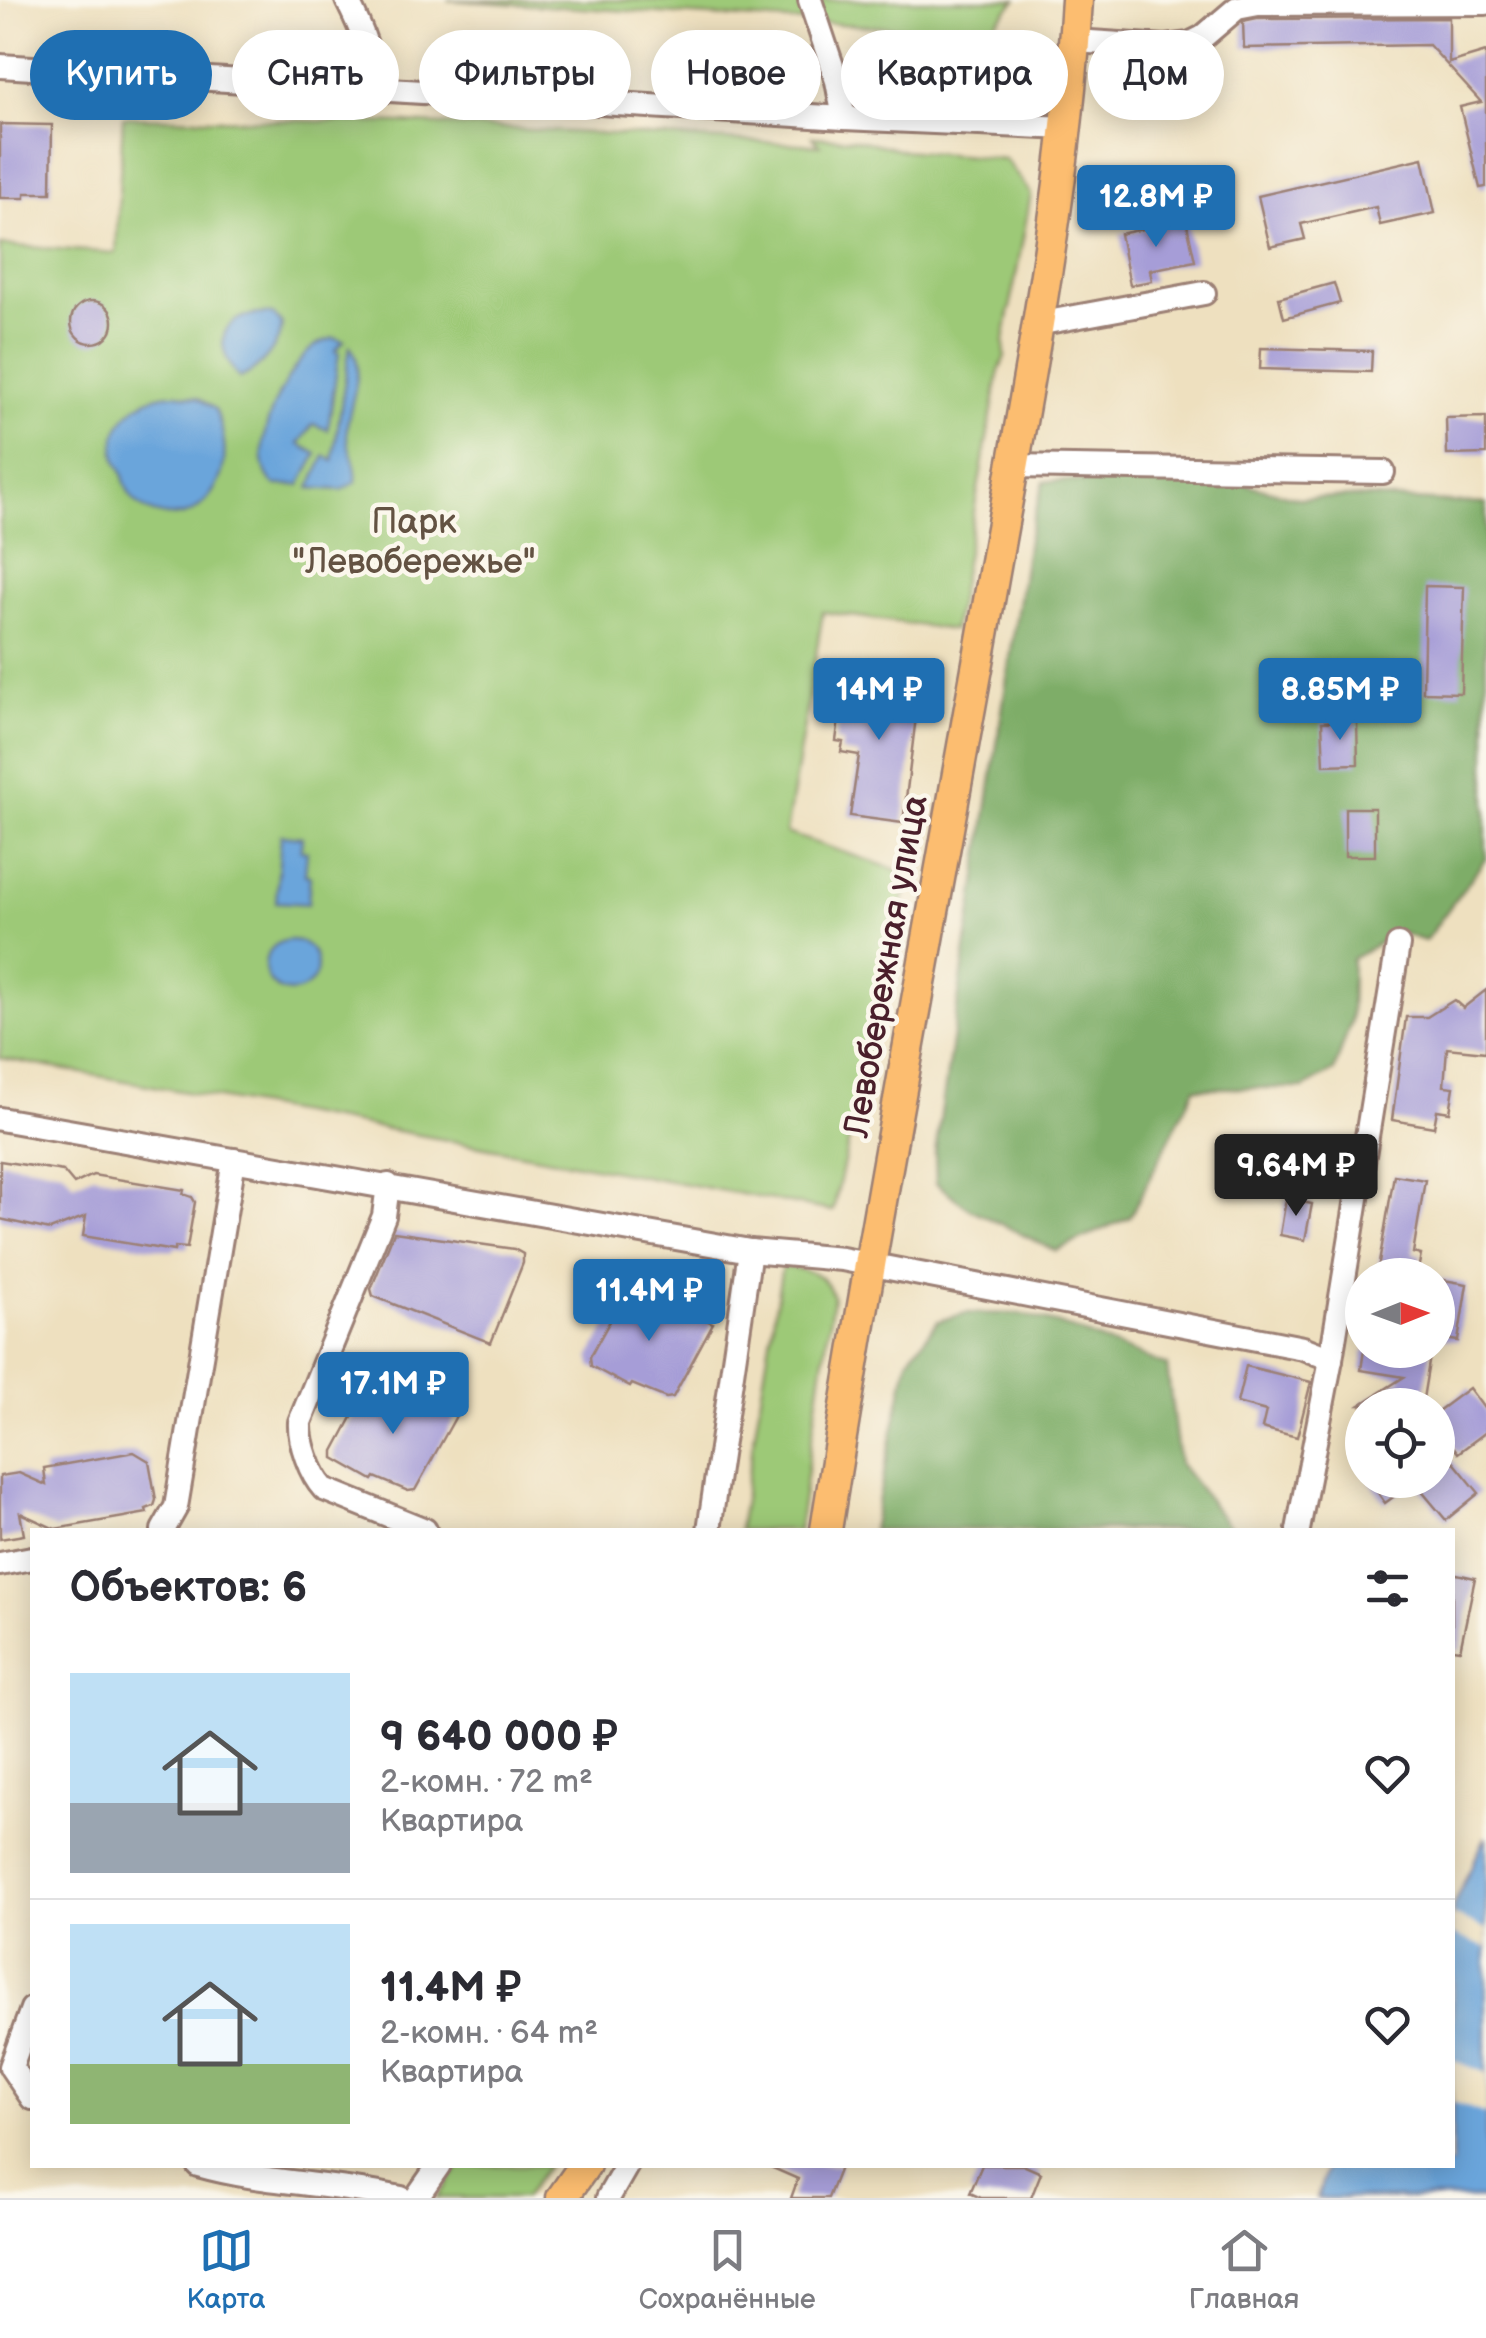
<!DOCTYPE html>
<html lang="ru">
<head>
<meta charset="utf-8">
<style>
	body { margin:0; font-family:"Balsamiq Sans",sans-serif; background:#f2f2f3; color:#2b2b33; height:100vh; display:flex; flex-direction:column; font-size:38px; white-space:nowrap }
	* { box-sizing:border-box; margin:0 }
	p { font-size:32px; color:#7c7c81 }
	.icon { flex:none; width:55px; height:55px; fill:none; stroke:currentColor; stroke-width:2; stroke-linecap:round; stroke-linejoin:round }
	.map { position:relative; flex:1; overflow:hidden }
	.details { position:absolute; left:30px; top:1528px; width:1425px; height:640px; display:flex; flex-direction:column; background:#fff; border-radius:0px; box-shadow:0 5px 25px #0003 }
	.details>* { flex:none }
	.guide { position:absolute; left:30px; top:30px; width:1428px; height:90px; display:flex; gap:20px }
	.needle { width:65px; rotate:89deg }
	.fabs { position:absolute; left:1345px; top:1258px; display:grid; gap:20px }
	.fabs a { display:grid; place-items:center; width:110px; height:110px; border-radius:50%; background:#fff; box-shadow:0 5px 25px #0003; font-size:50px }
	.price { position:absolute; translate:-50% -85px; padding:0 22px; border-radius:10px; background:#1f6fb2; color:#fff; font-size:32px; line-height:65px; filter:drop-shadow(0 2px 5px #0008) }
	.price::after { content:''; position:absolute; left:50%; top:60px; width:30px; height:22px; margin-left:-15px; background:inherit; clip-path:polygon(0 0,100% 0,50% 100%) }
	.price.current { background:#222; color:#fff }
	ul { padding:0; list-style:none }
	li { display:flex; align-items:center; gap:30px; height:250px; padding:0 40px }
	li+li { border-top:2px solid #e1e1e2 }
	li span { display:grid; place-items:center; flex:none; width:280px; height:200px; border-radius:0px; color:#555 }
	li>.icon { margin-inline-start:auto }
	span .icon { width:120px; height:120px; fill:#fffc; stroke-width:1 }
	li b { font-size:42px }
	h2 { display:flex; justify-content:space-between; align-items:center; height:120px; padding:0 40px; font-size:42px }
	.tag { padding:0 35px; border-radius:45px; background:#fff; box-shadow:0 5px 25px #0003; font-size:35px; line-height:90px }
	.tag.current { background:#1f6fb2; color:#fff }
	.tab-bar { display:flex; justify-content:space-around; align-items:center; height:140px; border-top:2px solid #e1e1e2; background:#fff; font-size:28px; color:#7c7c81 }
	.tab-bar a { display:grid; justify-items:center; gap:5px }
	.tab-bar .current { color:#1f6fb2 }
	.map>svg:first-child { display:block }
</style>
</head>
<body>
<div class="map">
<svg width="1486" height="2198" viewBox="0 0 1486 2198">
	<rect width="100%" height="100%" fill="#fbf7ec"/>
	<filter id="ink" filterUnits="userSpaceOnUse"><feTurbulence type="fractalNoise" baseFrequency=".01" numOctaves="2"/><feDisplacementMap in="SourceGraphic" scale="20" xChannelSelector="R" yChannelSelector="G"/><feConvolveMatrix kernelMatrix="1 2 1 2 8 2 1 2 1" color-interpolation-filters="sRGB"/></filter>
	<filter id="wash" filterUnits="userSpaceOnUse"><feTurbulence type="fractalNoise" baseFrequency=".0048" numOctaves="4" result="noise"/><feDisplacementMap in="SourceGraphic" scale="40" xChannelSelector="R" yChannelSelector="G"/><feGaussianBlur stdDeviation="2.25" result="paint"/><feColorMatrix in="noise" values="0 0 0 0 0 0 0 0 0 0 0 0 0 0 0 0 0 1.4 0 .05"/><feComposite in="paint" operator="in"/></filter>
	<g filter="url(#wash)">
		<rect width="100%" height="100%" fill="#eee0bf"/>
		<g fill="#9dc977" stroke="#747451" stroke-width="2.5">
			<path d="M447,0H1016L986,33Z"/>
			<path d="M123,117L405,123L820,145L812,137L854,139L903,150L1005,159L1031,194L1004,341L1005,356L999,371L953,630L823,612L786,833L909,874L833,1211L0,1058V245L116,253Z"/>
			<path d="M782,1266C806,1270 825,1271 833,1297L798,1530H739Z"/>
			<path d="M460,2165H547L524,2198H436Z"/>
		</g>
		<g fill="#7ead68" stroke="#64664a" stroke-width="2.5">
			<path d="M1044,481L1238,482L1298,498L1357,497L1486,504V858L1425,941L1398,932L1352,959L1351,1022L1334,1071L1303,1088H1195L1130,1217L1056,1251L968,1208L936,1183L935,1153L1028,539Z"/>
			<path d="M966,1313L1020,1314L1059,1324L1167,1366L1179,1463L1232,1530H872L908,1360L938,1321Z"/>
		</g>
		<g fill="#6ba5db" stroke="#5a6283" stroke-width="2.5">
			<path d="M273,314L282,324C280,346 259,371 239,378C208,338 225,311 273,314Z"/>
			<path d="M334,338L344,341L335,351L339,353L328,430L313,424L299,444L317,454L300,485H275C241,455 285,371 312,348C318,343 327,340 334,338Z"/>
			<path d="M350,346C367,366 350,402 347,426C344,447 359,461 356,482L342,490L310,488L325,456L333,460Z"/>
			<path d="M178,394L198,398L215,409C226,435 230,466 214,490C203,507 190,517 171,516C145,515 128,501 123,476C121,469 116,462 115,455C111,418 144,392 178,394Z"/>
			<path d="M281,835L302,837L301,850L307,851L305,875L310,876L308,904L276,902Z"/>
			<circle cx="291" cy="966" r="26"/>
			<path d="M1486,1836V2198H1317L1328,2165H1452L1453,1905Z"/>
		</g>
		<g fill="#eee0bf">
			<path d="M1453,1915L1486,1929V1948L1453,1934Z"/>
			<path d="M1453,2060L1486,2073V2114L1453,2102Z"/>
		</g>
		<g id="blocks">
			<g fill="#a69dd7">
				<path d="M1449,18V63L1486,52V187L1480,188L1460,107L1481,102L1429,45L1244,48L1243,22L1257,19Z"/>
				<path d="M0,124L52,125L51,193H25V198H0Z"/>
				<path d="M1423,158L1435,213L1380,225L1376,207L1301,224L1305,239L1270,247L1258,196Z"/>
				<path d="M1186,220L1195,261L1150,270L1152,281L1130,285L1120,234Z"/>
				<path d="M1334,283L1340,303L1284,318L1279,298Z"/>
				<circle cx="92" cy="322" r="21"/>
				<path d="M1261,348L1372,351L1371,372L1260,369Z"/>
				<path d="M1486,417V454L1447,455L1446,418Z"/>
				<path d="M1425,586L1464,587L1461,693L1423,692Z"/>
				<path d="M845,673L920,684L903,823L850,816L859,755L841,752L843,742L836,741Z"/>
				<path d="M1357,721L1358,764L1324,765L1322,722Z"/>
				<rect x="1345" y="808" width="30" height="48"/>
				<path d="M1486,990V1052L1447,1048L1444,1086L1454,1087L1450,1112L1437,1110L1434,1127L1392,1120L1406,1017H1427L1454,1000L1463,1008Z"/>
				<path d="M0,1161L63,1171L74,1184L93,1175L184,1190L183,1194L192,1197L195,1202L187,1248L175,1247L174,1251L83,1236L86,1216L50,1230L0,1219Z"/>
				<path d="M1394,1175L1425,1180L1413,1253L1421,1255L1417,1275H1377Z"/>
				<path d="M1286,1199L1312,1204L1305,1240L1280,1235Z"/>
				<path d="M394,1232L514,1249L523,1254V1263L491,1343L373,1296L371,1289Z"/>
				<path d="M1438,1279L1467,1284L1458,1341L1438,1338Z"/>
				<path d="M627,1290H634L713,1323L673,1397L666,1398L632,1384L630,1387L591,1366L590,1357Z"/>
				<path d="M1364,1350H1431L1422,1405H1360L1404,1377L1361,1370Z"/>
				<path d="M1246,1366L1311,1382L1297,1437L1262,1428L1266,1411L1237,1403Z"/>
				<path d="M370,1384H377L456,1416L415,1490L408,1491L375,1477L373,1480L334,1458V1451Z"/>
				<path d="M1469,1388L1486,1411V1432L1458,1453L1438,1425V1411Z"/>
				<path d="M134,1452L149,1461L156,1500L154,1506L146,1509L147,1513L55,1529L20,1513L24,1535L0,1539V1476L19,1473L46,1485L44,1468Z"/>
				<path d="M1452,1460L1479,1493L1446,1520L1414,1482L1385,1503L1369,1480H1438V1472Z"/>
				<path d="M1452,1573L1475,1578L1460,1650L1452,1649Z"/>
				<path d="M766,2165H841L828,2198H791L798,2179Z"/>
				<path d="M982,2165H1023L1041,2173L1031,2198H981L970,2193Z"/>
			</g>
		</g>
	</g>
	<g filter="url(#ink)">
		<use href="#blocks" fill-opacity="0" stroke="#9c8075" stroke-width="2.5"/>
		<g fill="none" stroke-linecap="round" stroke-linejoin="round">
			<defs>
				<g id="minor">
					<path d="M347,0C361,28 374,57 372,89"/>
					<path d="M810,0L837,81L844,118"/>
					<path d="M1075,41L1166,47L1189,44L1203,37L1237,8L1258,4L1486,3"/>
					<path d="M0,66L844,118L1067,128"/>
					<path d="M1037,324L1204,293"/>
					<path d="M1013,466L1383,472"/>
					<path d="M0,1119L750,1251L842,1259L1303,1348L1331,1359L1398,945"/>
					<path d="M388,1185L384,1216L300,1422C299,1442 310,1474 324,1489L425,1530"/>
					<path d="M163,1530L176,1507L234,1160"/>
					<path d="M709,1530L750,1251"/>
					<path d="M1298,1530L1331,1359"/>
					<path d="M0,1564L32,1558"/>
					<path d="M32,2009L11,2067L32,2098"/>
					<path d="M198,2165C264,2184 334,2183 401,2198"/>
					<path d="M416,2198L439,2165"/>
					<path d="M608,2198L627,2165"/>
				</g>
				<g id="major">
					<path d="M826,1530C875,1219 934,911 989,601C1024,402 1065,202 1077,0"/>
					<path d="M562,2198L585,2165"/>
				</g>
			</defs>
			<use href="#minor" stroke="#9c8075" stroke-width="28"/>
			<use href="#major" stroke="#9c8075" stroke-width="35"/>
			<use href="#minor" stroke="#fff" stroke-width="22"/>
			<use href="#major" stroke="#fcbd6f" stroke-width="30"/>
		</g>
	</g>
	<g text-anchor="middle" stroke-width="9" stroke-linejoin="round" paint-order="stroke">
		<g font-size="35" fill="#635242" stroke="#fbf7ec">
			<text x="414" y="533">Парк<tspan x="414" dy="40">"Левобережье"</tspan></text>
		</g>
		<g font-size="35" fill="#4a1f2b" stroke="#fbf7ec">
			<text transform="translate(885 966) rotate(-80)" y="12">Левобережная улица</text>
		</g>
	</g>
</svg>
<div class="fabs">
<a><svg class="needle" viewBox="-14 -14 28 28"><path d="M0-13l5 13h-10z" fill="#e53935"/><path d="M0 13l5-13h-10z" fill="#7c7c81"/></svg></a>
<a><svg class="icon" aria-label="locate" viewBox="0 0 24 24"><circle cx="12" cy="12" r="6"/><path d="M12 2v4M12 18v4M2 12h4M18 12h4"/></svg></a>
</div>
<b class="price" style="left:1156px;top:250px">12.8M ₽</b>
<b class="price" style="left:879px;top:743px">14M ₽</b>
<b class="price" style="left:1340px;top:743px">8.85M ₽</b>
<b class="price current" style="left:1296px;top:1219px">9.64M ₽</b>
<b class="price" style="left:649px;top:1344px">11.4M ₽</b>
<b class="price" style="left:393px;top:1437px">17.1M ₽</b>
<div class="guide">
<a class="tag current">Купить</a>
<a class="tag">Снять</a>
<a class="tag">Фильтры</a>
<a class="tag">Новое</a>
<a class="tag">Квартира</a>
<a class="tag">Дом</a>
</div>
<section class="details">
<h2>Объектов: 6<svg class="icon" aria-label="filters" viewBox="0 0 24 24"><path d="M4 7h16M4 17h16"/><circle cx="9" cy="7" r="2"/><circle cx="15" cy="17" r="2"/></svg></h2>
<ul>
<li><span style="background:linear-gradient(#bfe0f5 65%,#9aa5b1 0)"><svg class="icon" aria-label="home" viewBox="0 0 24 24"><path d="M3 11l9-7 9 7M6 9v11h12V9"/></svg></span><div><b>9 640 000 ₽</b><p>2-комн. · 72 m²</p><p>Квартира</p></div><svg class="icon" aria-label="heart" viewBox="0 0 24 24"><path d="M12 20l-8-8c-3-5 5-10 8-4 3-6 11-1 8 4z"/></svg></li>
<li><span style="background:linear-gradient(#bfe0f5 70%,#8fb573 0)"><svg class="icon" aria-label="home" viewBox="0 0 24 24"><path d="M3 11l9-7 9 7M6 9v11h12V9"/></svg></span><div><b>11.4M ₽</b><p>2-комн. · 64 m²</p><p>Квартира</p></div><svg class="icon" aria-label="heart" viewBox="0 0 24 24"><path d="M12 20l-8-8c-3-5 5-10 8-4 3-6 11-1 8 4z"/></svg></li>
</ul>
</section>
</div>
<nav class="tab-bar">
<a class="current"><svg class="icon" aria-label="map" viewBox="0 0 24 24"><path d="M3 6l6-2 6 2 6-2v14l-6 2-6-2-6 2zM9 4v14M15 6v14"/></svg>Карта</a>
<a><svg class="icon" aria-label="saved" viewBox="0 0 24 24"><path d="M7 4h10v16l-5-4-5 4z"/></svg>Сохранённые</a>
<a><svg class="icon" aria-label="home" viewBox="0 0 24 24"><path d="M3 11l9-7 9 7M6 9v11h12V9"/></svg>Главная</a>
</nav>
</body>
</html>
